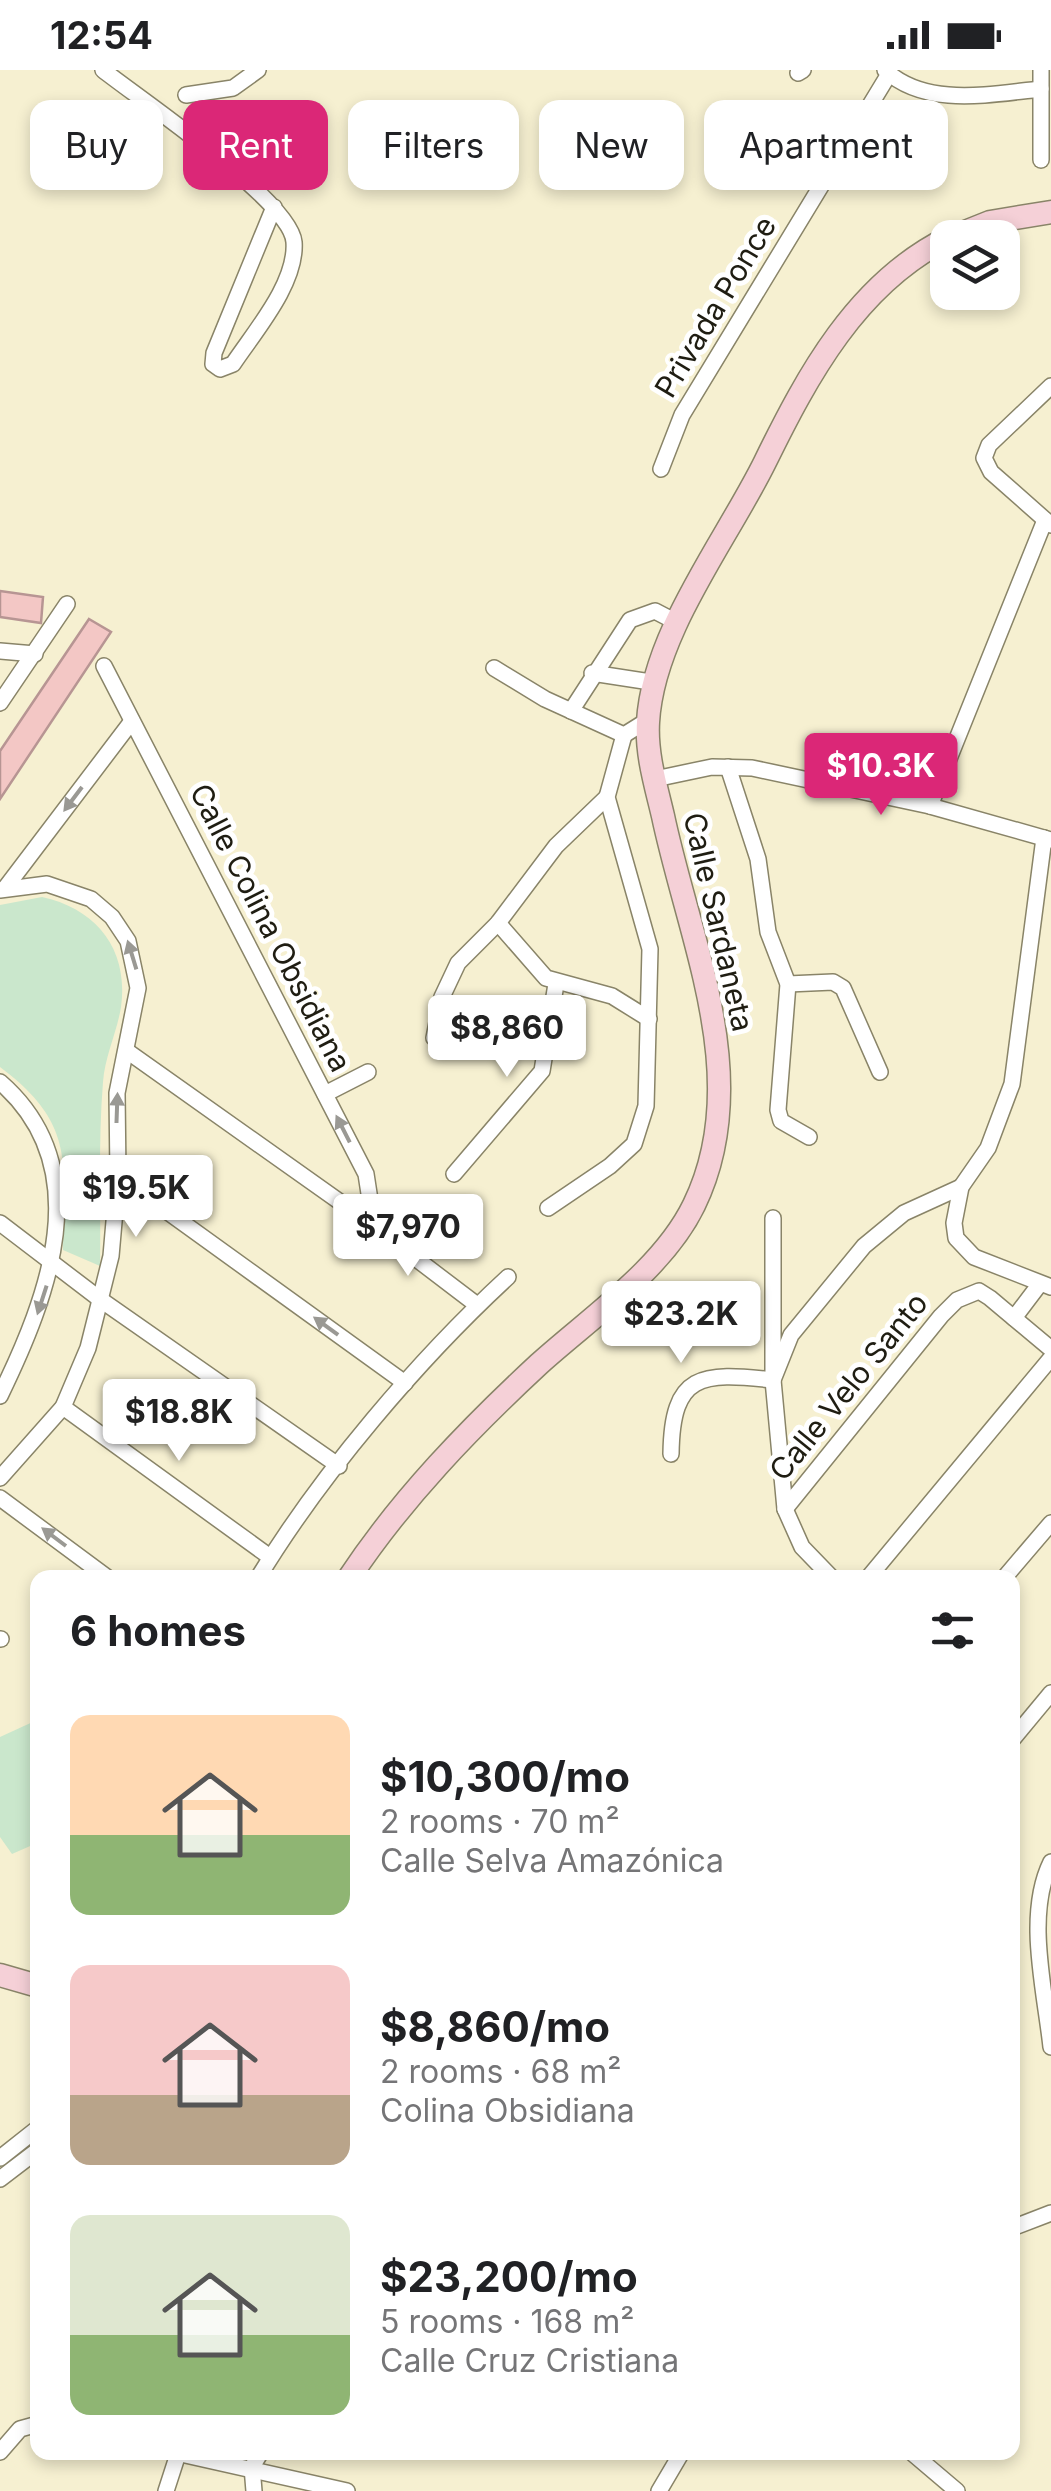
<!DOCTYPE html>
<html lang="en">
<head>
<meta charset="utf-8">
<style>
	body { margin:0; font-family:Inter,sans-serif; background:#f6f6f6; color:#202124; height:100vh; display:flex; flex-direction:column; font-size:38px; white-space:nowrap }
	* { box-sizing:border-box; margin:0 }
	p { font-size:32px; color:#757577 }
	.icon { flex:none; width:55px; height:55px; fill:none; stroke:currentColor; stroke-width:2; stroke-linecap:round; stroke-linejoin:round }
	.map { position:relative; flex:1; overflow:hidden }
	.sheet { position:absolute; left:30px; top:1500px; width:990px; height:890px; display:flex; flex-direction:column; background:#fff; border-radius:20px; box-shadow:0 5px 15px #0003 }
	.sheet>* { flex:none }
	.banner { position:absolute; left:30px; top:30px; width:992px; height:90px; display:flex; gap:20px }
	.tools { position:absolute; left:930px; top:150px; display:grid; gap:20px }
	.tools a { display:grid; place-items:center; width:90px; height:90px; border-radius:20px; background:#fff; box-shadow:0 5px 15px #0003; font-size:50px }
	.price { position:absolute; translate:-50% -85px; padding:0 22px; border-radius:10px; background:#fff; color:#222; font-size:32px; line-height:65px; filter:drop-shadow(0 2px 5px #0008) }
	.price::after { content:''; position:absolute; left:50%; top:60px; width:30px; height:22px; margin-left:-15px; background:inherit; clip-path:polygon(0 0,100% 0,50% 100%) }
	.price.current { background:#db2777; color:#fff }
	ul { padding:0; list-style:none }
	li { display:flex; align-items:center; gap:30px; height:250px; padding:0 40px }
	li span { display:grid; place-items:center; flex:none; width:280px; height:200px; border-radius:20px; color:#555 }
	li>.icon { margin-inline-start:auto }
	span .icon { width:120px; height:120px; fill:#fffc; stroke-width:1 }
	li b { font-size:42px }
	h2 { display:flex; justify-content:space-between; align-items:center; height:120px; padding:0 40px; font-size:42px }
	.pill { padding:0 35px; border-radius:20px; background:#fff; box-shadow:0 5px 15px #0003; font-size:35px; line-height:90px }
	.pill.current { background:#db2777; color:#fff }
	.status { display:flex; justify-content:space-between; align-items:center; height:70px; padding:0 50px; background:#fff; direction:ltr }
	.status svg { height:28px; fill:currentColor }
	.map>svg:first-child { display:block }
</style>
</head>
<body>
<div class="status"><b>12:54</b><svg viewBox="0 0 49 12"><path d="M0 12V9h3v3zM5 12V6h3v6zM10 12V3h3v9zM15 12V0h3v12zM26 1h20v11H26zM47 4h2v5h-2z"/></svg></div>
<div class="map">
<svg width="1051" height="2421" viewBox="0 0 1051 2421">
	<rect width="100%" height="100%" fill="#f6f0d1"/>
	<g fill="#cae7cc">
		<path d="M42,827C97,839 129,880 121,937C117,962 105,986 103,1012C98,1073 101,1135 100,1196L63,1180C64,1092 76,1054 0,997V835Z"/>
		<path d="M37,1650V1773L12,1784L0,1767V1667Z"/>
	</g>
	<g fill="#f3c7c5" stroke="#b79593" stroke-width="2.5">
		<path d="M0,521L43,527L41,553L0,547Z"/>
		<path d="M89,549L111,562L0,729V681Z"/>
	</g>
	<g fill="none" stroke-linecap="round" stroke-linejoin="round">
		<defs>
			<g id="street">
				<path d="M103,0C141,30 291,131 294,172C297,213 255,261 233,294L220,299L213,294L214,283L274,137"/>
				<path d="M885,0C926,38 990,24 1041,19"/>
				<path d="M1041,0V90"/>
				<path d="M798,3L803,0"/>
				<path d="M186,25L233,18L258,0"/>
				<path d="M661,399L682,345L889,4"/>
				<path d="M1051,455L991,402L984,388L989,375L1051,316"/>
				<path d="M0,581L35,584"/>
				<path d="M104,596L366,1104L370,1130L364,1149"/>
				<path d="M494,598L545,629L624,665L648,650"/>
				<path d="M592,603L657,613"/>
				<path d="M0,633L67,534"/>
				<path d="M571,641L630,550L655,541L678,553"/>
				<path d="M728,697L758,789L768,862L788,914L778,1040L781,1051L809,1067"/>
				<path d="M655,709L712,697L752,698L930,736L1051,770"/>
				<path d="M930,736L1045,450"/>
				<path d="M1044,768L1012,1014L988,1078L961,1117L954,1153L956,1168L974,1187L1051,1217"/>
				<path d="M6,817L132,651"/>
				<path d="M0,820L47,814L91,829L112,847L128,871L138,918L117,1023L118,1106L111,1186L88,1278L63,1337L0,1408"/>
				<path d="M498,853L546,908L612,926L649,949"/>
				<path d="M788,914L833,912L843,918L880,1002"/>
				<path d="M434,968L442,927L458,893L498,853L556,776L607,727"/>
				<path d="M127,981L364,1149L477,1235"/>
				<path d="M0,1012C99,1098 48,1227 0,1326"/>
				<path d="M325,1024L368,1002"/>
				<path d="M454,1104L542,1001L556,914"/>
				<path d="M118,1106L405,1313"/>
				<path d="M548,1138L610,1096L634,1074L646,1036L650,879L607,727L624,665"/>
				<path d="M773,1148V1310L785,1439L802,1477L832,1508"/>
				<path d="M0,1153L101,1230L339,1396"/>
				<path d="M1014,1248L1039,1215"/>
				<path d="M63,1337L270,1487"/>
				<path d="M671,1384C672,1303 701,1302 773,1310L791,1265L864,1176L904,1143L961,1117"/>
				<path d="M0,1428L108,1508"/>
				<path d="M785,1439L941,1246L957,1230L979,1221L990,1228L1051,1279"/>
				<path d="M258,1508C321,1404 419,1289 508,1207"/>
				<path d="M868,1508L1051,1288"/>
				<path d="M1004,1508L1051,1453"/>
				<path d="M0,1569H1"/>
				<path d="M1012,1670L1051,1623"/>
				<path d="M1051,1792C1025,1845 1045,1920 1051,1977"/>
				<path d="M0,2088L38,2058"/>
				<path d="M0,2109L38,2080"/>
				<path d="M1012,2158L1051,2143"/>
				<path d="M0,2382L20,2359L38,2354"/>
				<path d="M172,2382L347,2421"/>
				<path d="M911,2382L957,2421"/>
				<path d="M166,2421L178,2384"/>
				<path d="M254,2421L252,2397L261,2382"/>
				<path d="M659,2421L682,2382"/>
			</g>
			<g id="secondary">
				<path d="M950,168L990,152L1051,142"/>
				<path d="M349,1508C402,1428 470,1358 539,1294C591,1247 663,1199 694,1135C755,1010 689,870 663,746C656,716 646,684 648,652C653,563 726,471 765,392C807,306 857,213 948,168"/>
				<path d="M0,1905L38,1916"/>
			</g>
		</defs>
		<use href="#street" stroke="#898468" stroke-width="18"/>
		<use href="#secondary" stroke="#898468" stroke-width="25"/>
		<use href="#street" stroke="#fff" stroke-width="15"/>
		<use href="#secondary" stroke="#f5d0d7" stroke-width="22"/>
	</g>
	<defs><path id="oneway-solid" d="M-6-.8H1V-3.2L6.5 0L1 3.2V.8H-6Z" transform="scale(2.5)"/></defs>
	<g fill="#9a9994">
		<use href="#oneway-solid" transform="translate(73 729) rotate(127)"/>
		<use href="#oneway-solid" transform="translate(132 885) rotate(-107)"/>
		<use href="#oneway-solid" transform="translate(117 1038) rotate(-88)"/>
		<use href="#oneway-solid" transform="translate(343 1059) rotate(-117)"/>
		<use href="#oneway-solid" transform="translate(42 1230) rotate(108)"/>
		<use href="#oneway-solid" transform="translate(326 1256) rotate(-144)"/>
		<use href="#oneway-solid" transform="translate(54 1467) rotate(-143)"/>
	</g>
	<g text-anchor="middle" stroke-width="10" stroke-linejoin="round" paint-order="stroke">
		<g font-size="30" fill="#1f1d12" stroke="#fff">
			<text transform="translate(716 237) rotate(-59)" y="10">Privada Ponce</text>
			<text transform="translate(718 852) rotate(77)" y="10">Calle Sardaneta</text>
			<text transform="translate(270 858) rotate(63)" y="10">Calle Colina Obsidiana</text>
			<text transform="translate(849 1317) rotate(-51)" y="10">Calle Velo Santo</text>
		</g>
	</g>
</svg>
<div class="tools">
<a><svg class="icon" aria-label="layers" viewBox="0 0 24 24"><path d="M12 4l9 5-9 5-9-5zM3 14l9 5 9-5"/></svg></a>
</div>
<b class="price current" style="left:881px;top:748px">$10.3K</b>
<b class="price" style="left:507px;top:1010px">$8,860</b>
<b class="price" style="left:136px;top:1170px">$19.5K</b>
<b class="price" style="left:408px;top:1209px">$7,970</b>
<b class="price" style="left:681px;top:1296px">$23.2K</b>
<b class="price" style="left:179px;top:1394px">$18.8K</b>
<div class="banner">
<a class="pill">Buy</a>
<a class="pill current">Rent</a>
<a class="pill">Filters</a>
<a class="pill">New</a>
<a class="pill">Apartment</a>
</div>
<section class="sheet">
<h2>6 homes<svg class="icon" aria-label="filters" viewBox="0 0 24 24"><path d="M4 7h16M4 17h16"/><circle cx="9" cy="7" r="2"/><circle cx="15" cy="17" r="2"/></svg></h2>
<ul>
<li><span style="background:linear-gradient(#ffd9b3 60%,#8fb573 0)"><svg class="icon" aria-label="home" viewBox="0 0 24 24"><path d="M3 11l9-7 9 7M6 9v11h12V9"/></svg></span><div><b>$10,300/mo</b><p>2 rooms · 70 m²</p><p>Calle Selva Amazónica</p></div></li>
<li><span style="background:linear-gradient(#f6c9c9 65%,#b9a48a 0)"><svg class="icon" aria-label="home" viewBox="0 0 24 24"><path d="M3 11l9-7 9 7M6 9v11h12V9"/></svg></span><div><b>$8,860/mo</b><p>2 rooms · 68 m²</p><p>Colina Obsidiana</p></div></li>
<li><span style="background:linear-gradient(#dfe7d0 60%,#8fb573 0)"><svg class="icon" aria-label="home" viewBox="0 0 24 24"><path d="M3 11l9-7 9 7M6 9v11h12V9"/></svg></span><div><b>$23,200/mo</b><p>5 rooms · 168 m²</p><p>Calle Cruz Cristiana</p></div></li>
</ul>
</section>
</div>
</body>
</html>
